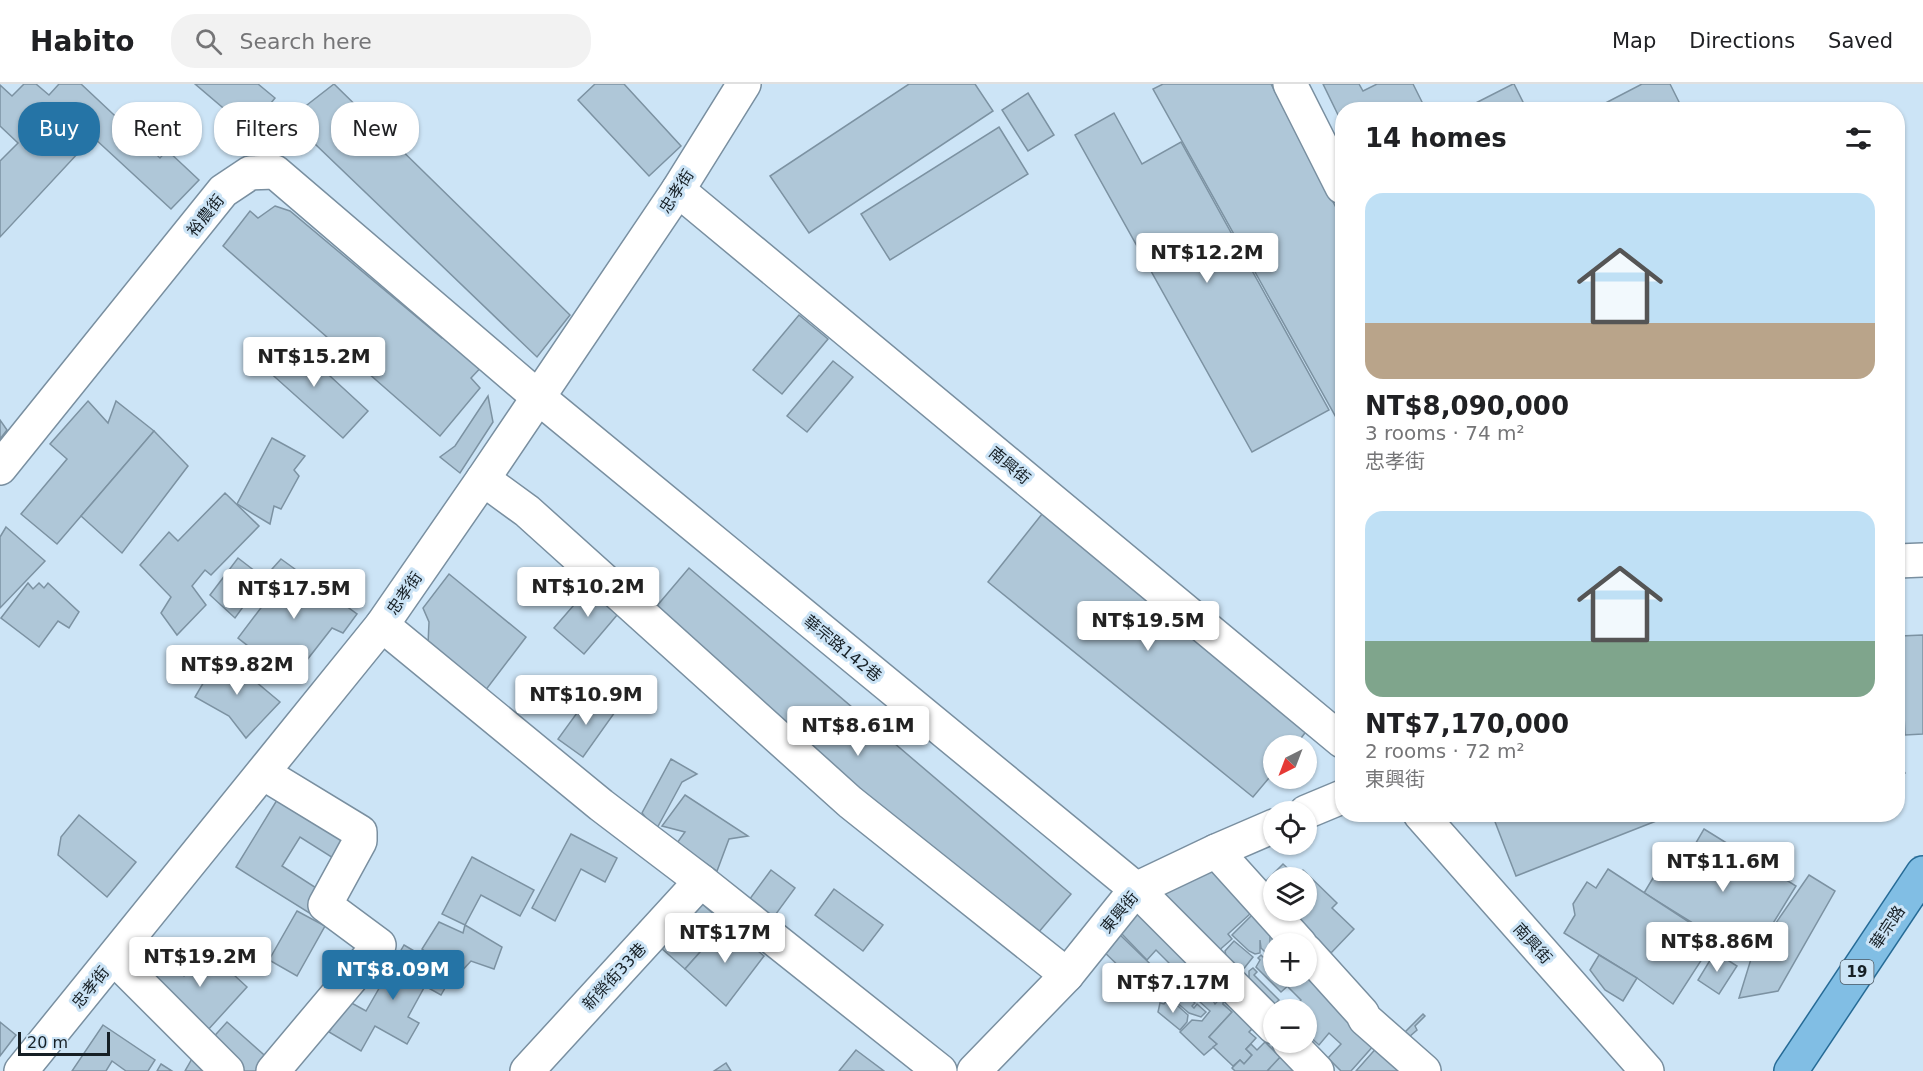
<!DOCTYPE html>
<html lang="en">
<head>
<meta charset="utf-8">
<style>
	body { margin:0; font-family:"DejaVu Sans","Noto Sans TC",sans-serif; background:#f2f2f2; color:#202124; height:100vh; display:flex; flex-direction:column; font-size:22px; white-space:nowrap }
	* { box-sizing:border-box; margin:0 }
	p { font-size:20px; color:#757577 }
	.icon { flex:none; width:33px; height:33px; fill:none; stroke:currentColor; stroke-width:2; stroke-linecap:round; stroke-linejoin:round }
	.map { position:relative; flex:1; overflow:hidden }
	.side { position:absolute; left:1335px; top:18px; width:570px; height:720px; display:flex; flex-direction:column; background:#fff; border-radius:24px; box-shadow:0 2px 4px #0004 }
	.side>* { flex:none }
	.guide { position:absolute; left:18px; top:18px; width:570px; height:54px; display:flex; gap:12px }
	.needle { width:39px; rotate:222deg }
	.buttons { position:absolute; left:1263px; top:651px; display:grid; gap:12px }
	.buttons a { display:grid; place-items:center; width:54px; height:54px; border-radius:50%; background:#fff; box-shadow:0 2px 4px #0004; font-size:30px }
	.scale { position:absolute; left:18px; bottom:15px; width:92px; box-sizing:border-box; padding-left:6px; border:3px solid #161f25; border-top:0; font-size:16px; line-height:21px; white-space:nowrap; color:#161f25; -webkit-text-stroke:4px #cce4f6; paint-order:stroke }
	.price { position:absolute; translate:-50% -51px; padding:0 14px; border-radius:6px; background:#fff; color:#222; font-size:20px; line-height:39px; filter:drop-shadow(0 2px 3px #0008) }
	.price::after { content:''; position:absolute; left:50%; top:36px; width:18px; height:14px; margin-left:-9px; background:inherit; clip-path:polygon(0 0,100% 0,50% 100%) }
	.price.selected { background:#2574a6; color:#fff }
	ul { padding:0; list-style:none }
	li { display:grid; align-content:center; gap:12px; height:318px; padding:0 30px }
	li span { display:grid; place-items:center; height:186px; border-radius:18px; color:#555 }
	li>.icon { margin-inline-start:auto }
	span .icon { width:108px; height:108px; fill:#fffc; stroke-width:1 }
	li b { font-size:26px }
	h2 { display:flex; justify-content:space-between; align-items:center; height:72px; padding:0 30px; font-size:26px }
	.pill { padding:0 21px; border-radius:24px; background:#fff; box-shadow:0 2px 4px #0004; font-size:21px; line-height:54px }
	.pill.selected { background:#2574a6; color:#fff }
	header { display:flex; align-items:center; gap:36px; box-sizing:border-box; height:84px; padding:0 30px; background:#fff; border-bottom:2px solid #e0e0e0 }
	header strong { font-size:28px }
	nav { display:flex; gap:33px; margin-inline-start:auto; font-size:21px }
	.search { width:420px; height:54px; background:#f2f2f2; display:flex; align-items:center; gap:15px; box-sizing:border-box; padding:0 21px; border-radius:24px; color:#757577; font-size:22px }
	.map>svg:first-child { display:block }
</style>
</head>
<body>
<header>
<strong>Habito</strong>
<div class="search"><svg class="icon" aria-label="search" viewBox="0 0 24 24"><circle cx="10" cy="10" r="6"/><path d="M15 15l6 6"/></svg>Search here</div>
<nav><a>Map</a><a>Directions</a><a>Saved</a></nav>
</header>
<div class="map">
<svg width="1923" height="987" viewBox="0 0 1923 987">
	<rect width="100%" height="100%" fill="#cce4f6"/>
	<g fill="#afc7d8" stroke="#7c92a2" stroke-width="1.5">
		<path d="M24,0H36L49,11L59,0H81L160,74L167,66L199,96L171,125L93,53L0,153V77L18,59L0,42V1L12,12Z"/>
		<path d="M195,0H258L275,14L249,46Z"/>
		<path d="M334,0L570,231L537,273L289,35Z"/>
		<path d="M595,0H624L681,62L649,92L578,16Z"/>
		<path d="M909,0H975L993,27L809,149L770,92Z"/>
		<path d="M1163,0H1271L1342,135V344L1153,5Z"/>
		<path d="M1323,0H1359L1363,7L1377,0H1413L1426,26H1342V39Z"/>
		<path d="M1514,0L1527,26H1462L1513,0Z"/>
		<path d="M1642,0H1670L1683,26H1592Z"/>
		<path d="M1028,9L1054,51L1028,67L1002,26Z"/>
		<path d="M1114,29L1142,80L1181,58L1329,326L1252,368L1075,51Z"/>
		<path d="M999,43L1028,90L890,176L861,130Z"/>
		<path d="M275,122L290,127L442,254L450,247L486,278L471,294L480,304L440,352L223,162L250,127L258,134Z"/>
		<path d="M799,231L828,255L782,310L753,286Z"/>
		<path d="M293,258L368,327L343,354L257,277L269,261L284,269Z"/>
		<path d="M833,277L853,293L807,348L787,332Z"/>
		<path d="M488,312L493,338L460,389L440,373L455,362Z"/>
		<path d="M88,317L108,339L116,317L154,347L57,460L21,430L67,375L50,360Z"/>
		<path d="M0,336L7,346L0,355Z"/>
		<path d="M154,347L188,382L122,469L81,432Z"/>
		<path d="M272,354L305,372L294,386L299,392L281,425L274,422L270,440L237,420Z"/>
		<path d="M225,409L259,442L211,491L205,486L192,502L206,521L177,551L161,529L171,513L140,481L169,448L178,457Z"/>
		<path d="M1046,425L1311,641L1295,662H1274V688L1253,713L988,498Z"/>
		<path d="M6,443L45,477L0,524V453Z"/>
		<path d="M238,474L264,494L235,534L210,511Z"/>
		<path d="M281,475L357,530L343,549L332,544L296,590L287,581L282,589L238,554L276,504L264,494Z"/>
		<path d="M689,484L1071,810L1027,862L645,536Z"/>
		<path d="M449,490L526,553L485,607L428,561L429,538L423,524Z"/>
		<path d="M28,499L33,505L39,499L44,504L48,499L79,528L69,544L58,537L39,563L1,534Z"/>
		<path d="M593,499L623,524L584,570L554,544Z"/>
		<path d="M1923,551V650L1905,651L1900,552Z"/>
		<path d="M219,572L250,593L280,618L246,654L229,632L195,613Z"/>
		<path d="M1898,606L1904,621L1898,636Z"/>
		<path d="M590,611L615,628L583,673L558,655Z"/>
		<path d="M671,675L697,690L682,698L656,746L642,729Z"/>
		<path d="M1898,677L1905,689L1898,694Z"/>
		<path d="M685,711L748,752L729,755L717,787L677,759L685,748L662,742Z"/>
		<path d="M277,716L352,762L341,779L300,753L282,782L324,809L311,830L236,783Z"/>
		<path d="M1492,730H1674L1516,792Z"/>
		<path d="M79,731L136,778L107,813L58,771L61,753Z"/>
		<path d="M1704,745L1796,802L1751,875L1644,809L1659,784L1673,788L1678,772L1693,764Z"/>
		<path d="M571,750L617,774L605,798L581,785L555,837L532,824Z"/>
		<path d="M1215,766L1262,819L1228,850L1232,855L1216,869L1164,810Z"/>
		<path d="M472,773L534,806L520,832L481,811L465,841L442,830Z"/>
		<path d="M1283,780L1297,793L1303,786L1337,819L1332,824L1354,845L1331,869L1287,826H1306V794H1274V813L1261,802Z"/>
		<path d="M1608,785L1715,855L1673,920L1637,894L1564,849L1575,831L1573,820L1587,798L1596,804Z"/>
		<path d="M771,786L795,804L773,834L749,816Z"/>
		<path d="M1809,791L1835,807L1778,907L1739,914L1751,875Z"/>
		<path d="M834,805L883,841L863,867L815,831Z"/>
		<path d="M693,812L725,840L685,885L653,857Z"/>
		<path d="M1146,820L1197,871L1179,889L1156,866L1147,876L1119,847Z"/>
		<path d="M1260,823L1280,843L1270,853V867L1265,868L1261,864L1260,856V869L1255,870L1249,867L1232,851Z"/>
		<path d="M297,827L325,842L297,892L269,876Z"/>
		<path d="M439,838L463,849L465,841L502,863L494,885L471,877L458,891L422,865Z"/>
		<path d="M725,840L764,872L726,922L685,885Z"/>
		<path d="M1116,847L1170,899L1154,916L1100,864Z"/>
		<path d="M1279,848L1286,860H1274V892H1299L1281,908L1256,883L1260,876L1258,874L1261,871L1263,873L1270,872L1273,866L1272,856Z"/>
		<path d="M1234,857L1253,873L1242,887L1235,882L1221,878L1226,872L1225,867Z"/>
		<path d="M404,861L453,890L441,911L425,902L408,933L419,939L407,960L375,942L361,967L329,948L348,917L366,927Z"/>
		<path d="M207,866L247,903L207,947L147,893L164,874L184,892Z"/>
		<path d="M1715,868L1737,882L1719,910L1698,896Z"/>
		<path d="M1599,871L1637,894L1623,917L1605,906L1590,886Z"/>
		<path d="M1198,877L1222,902L1211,913L1197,911L1181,894Z"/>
		<path d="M1253,884L1257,888L1254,891L1279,916L1274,921L1249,896V887Z"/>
		<path d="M1306,890L1383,951L1351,987H1341L1328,974L1341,960L1329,949L1319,961L1306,949V926H1292L1301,916L1288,903L1296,894L1306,892Z"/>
		<path d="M1173,906L1177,910L1180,906L1195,919L1192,922L1194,924L1197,920L1206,928L1201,933L1189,929L1168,911Z"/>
		<path d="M1224,910L1225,912L1223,920L1232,928L1209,953L1217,960L1204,971L1180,948L1192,936L1202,937L1210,927L1200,918L1201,911L1211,913L1215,920Z"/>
		<path d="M1225,912L1259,938L1249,948L1256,954L1246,965L1252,971L1244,980L1240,976L1233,982L1213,963L1217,960L1209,953L1232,928L1223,920Z"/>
		<path d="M1169,914L1188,931L1187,938L1180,946L1158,928L1160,919L1164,920Z"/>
		<path d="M1423,930L1425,932L1415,942L1417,946L1402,959L1424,987H1356L1387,952L1390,963Z"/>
		<path d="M0,938L16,951L0,972Z"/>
		<path d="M227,938L271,977L262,987H240L209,958Z"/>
		<path d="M103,941L155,976L148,987H126L112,977L106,987H72Z"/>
		<path d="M1271,955L1300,987H1267L1280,973L1266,961Z"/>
		<path d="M1265,958L1280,973L1267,987H1235L1232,984L1240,976L1244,980L1252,971L1246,965L1251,960L1257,966Z"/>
		<path d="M856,966L884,987H839Z"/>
		<path d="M193,973L217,987H185Z"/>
		<path d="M726,979L731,987H714Z"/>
		<path d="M161,980L172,987H157Z"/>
	</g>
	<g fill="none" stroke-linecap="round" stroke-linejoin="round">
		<defs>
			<g id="minor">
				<path d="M1290,0L1342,103"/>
				<path d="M678,106L1342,657"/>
				<path d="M0,384L223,107L250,89L275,88L538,313L1136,805L1274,943"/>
				<path d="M483,395L527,427L850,718L1067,891"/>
				<path d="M1898,477L1923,476"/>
				<path d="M382,541L601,721L701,797L940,987"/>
				<path d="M263,689L360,748V757L325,821L379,861L273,987"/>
				<path d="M1306,728L1342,713"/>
				<path d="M1420,730L1647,987"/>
				<path d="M1216,767L1300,860"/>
				<path d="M1306,867L1362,929L1365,935L1424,987"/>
				<path d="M114,874L227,987"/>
				<path d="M1289,958L1317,987"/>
				<path d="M21,987L382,541L483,395L678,106L744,0"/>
				<path d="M527,987L701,797"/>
				<path d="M974,987L1067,891L1136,805L1216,767L1274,742"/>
			</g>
			<path id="major" d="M1791,987L1923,789"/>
		</defs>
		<use href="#minor" stroke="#798fa0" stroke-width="36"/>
		<use href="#major" stroke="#256a95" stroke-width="36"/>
		<use href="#minor" stroke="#fff" stroke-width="33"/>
		<use href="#major" stroke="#81bee4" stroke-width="33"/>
	</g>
	<g text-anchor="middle" stroke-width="6" stroke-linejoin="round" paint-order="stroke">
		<rect fill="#cce4f6" stroke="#4d5a64" stroke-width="1.5" x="1840.5" y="876" width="33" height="24" rx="4.5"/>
		<g font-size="15" font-weight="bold" fill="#161f25">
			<text x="1857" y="893">19</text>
		</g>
		<g font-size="16" fill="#161f25" stroke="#cce4f6">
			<text transform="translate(676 107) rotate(-57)" y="6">忠孝街</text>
			<text transform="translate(205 131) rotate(-51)" y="6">裕農街</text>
			<text transform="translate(1010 381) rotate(40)" y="6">南興街</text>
			<text transform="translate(404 509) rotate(-55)" y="6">忠孝街</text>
			<text transform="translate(843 564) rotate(39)" y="6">華宗路142巷</text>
			<text transform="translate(1119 828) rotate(-50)" y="6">東興街</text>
			<text transform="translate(1887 843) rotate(-56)" y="6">華宗路</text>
			<text transform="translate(1533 859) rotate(48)" y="6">南興街</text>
			<text transform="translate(614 892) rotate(-47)" y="6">新榮街33巷</text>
			<text transform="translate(90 903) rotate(-51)" y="6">忠孝街</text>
		</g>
	</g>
</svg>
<div class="buttons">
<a><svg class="needle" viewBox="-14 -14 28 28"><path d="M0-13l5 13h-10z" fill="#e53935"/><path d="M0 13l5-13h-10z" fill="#757577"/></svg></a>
<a><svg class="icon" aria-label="locate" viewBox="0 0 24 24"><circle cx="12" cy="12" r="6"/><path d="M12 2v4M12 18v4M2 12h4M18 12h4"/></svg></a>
<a><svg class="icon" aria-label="layers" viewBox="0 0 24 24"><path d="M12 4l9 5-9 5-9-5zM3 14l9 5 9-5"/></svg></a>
<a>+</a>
<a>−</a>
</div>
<div class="scale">20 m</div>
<b class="price" style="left:1207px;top:200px">NT$12.2M</b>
<b class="price" style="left:314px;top:304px">NT$15.2M</b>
<b class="price" style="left:588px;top:534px">NT$10.2M</b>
<b class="price" style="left:294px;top:536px">NT$17.5M</b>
<b class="price" style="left:1148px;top:568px">NT$19.5M</b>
<b class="price" style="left:237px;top:612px">NT$9.82M</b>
<b class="price" style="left:586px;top:642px">NT$10.9M</b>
<b class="price" style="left:858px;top:673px">NT$8.61M</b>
<b class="price" style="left:1723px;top:809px">NT$11.6M</b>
<b class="price" style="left:725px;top:880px">NT$17M</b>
<b class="price" style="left:1717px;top:889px">NT$8.86M</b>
<b class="price" style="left:200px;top:904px">NT$19.2M</b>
<b class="price selected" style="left:393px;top:917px">NT$8.09M</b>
<b class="price" style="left:1173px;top:930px">NT$7.17M</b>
<div class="guide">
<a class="pill selected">Buy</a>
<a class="pill">Rent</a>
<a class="pill">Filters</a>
<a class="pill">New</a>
</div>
<section class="side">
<h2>14 homes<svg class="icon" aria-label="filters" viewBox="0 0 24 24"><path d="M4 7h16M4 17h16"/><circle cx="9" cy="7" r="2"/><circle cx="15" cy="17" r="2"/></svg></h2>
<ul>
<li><span style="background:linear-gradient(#bfe0f5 70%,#b9a48a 0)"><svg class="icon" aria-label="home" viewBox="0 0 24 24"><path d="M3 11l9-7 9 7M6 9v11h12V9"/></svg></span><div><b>NT$8,090,000</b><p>3 rooms · 74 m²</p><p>忠孝街</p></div></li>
<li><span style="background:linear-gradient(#bfe0f5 70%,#7fa58c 0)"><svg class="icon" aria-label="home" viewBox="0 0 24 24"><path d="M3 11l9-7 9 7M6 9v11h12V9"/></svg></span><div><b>NT$7,170,000</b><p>2 rooms · 72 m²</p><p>東興街</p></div></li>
</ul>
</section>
</div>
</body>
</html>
